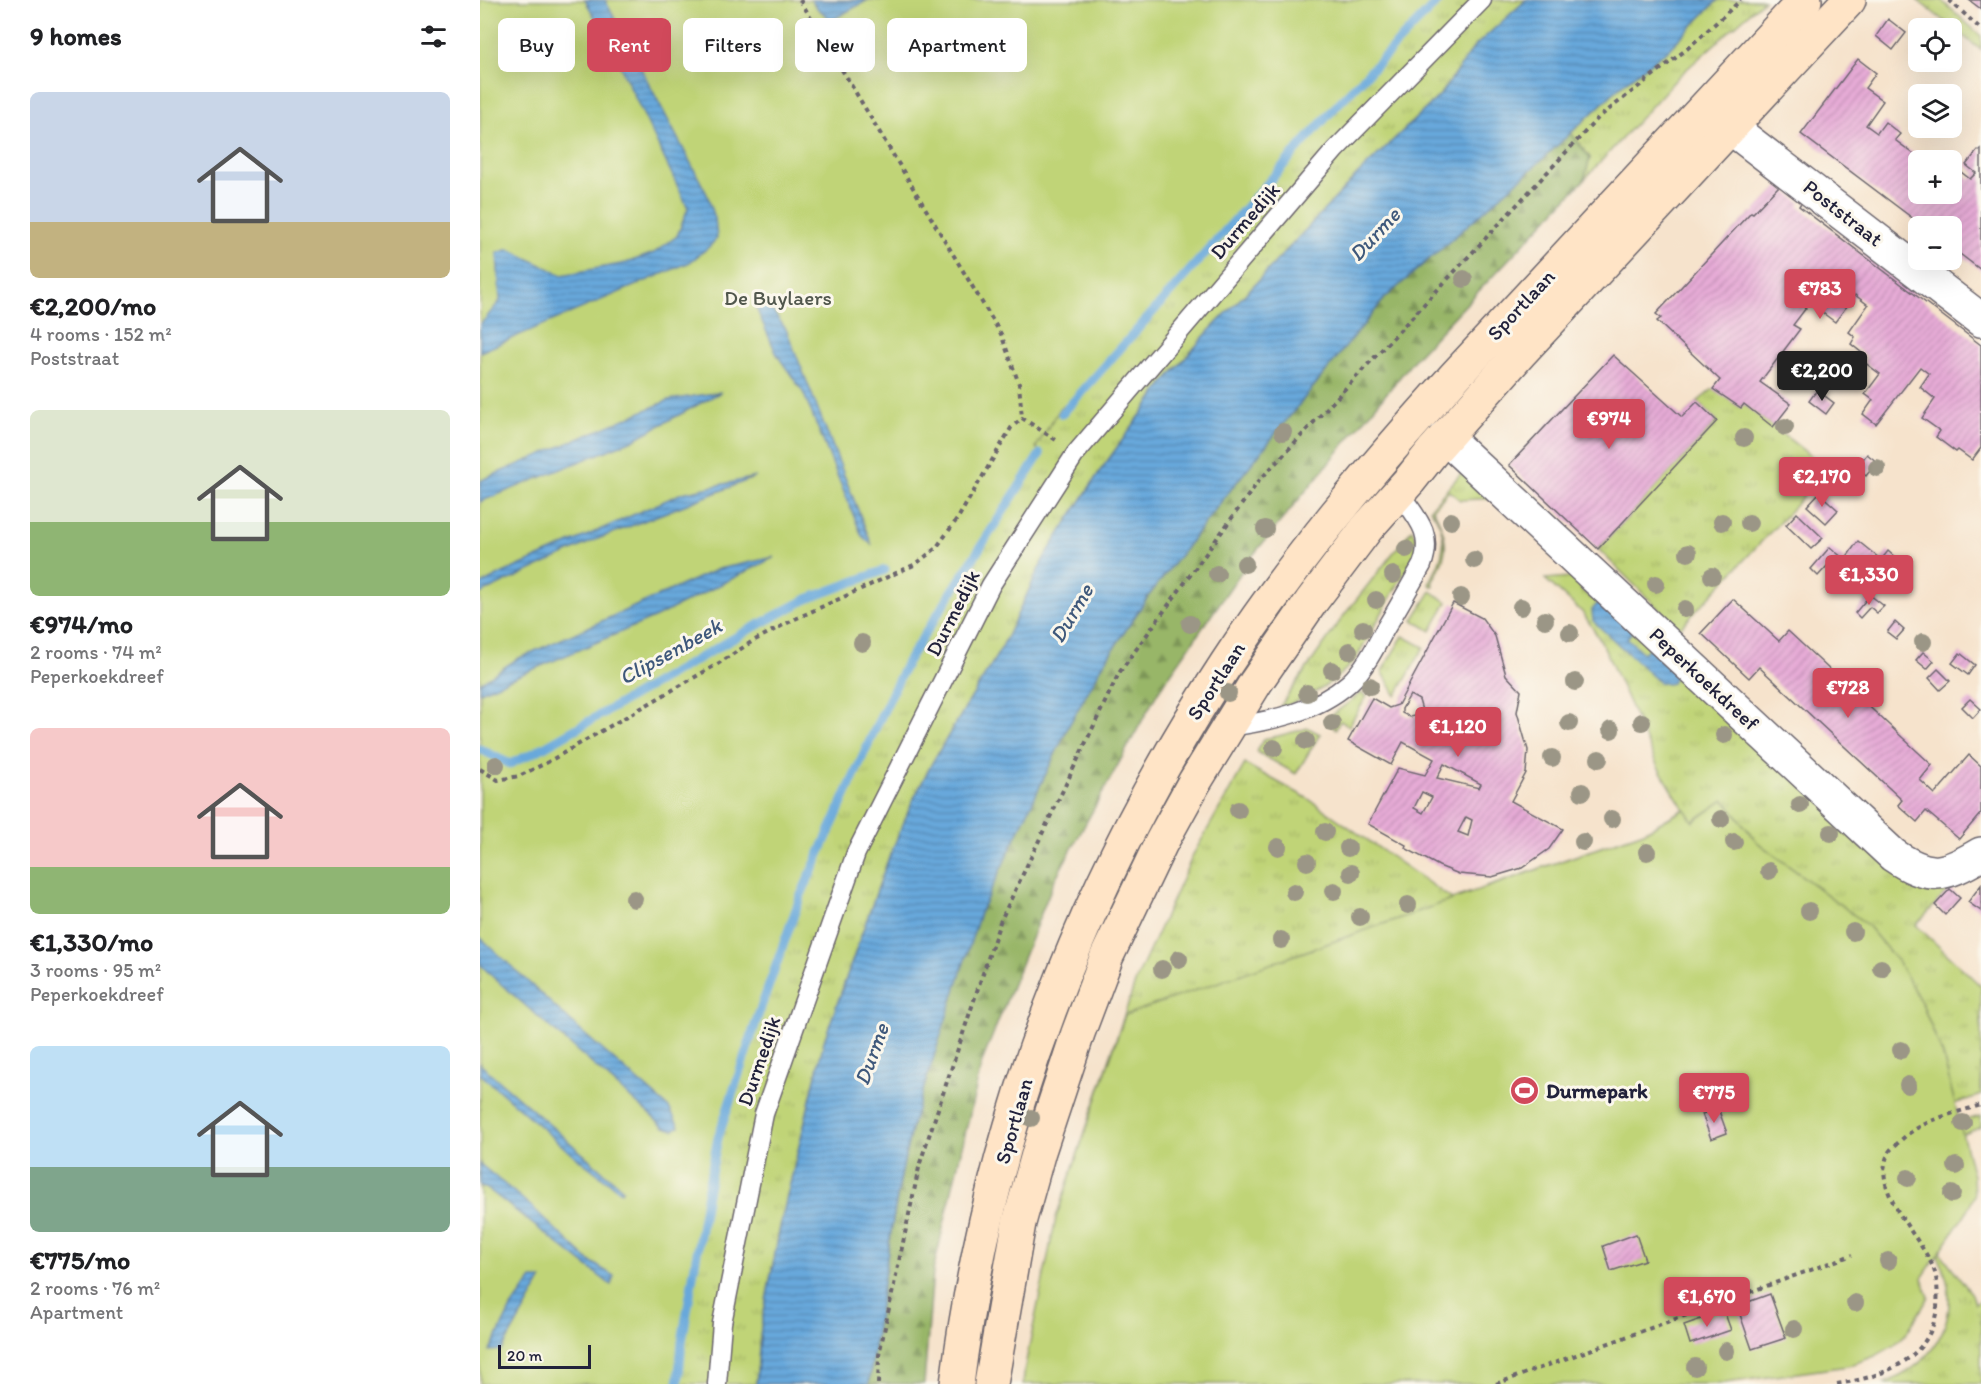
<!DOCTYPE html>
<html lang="en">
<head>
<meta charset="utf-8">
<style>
	body { margin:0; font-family:Itim,sans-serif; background:#f2f2f2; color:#202124; height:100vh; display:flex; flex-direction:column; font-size:22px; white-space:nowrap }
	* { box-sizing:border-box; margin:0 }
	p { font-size:20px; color:#757577 }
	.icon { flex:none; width:33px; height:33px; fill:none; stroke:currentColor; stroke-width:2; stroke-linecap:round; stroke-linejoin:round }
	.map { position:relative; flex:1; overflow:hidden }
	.sheet { display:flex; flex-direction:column; background:#fff; width:480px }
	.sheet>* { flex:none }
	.guide { position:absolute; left:18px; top:18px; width:570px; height:54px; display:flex; gap:12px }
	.controls { position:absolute; left:1428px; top:18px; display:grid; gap:12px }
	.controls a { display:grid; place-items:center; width:54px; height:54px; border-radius:9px; background:#fff; box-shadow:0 6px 24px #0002; font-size:30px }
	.scale { position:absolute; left:18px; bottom:15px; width:93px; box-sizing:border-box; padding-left:6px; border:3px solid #22223b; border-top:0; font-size:16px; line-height:21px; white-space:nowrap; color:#22223b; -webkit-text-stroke:4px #fbf7ec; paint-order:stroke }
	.price { position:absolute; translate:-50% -51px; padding:0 14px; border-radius:6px; background:#d1495b; color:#fff; font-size:20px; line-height:39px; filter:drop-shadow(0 2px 3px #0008) }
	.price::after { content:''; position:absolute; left:50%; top:36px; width:18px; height:14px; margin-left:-9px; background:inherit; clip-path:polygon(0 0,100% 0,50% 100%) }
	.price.selected { background:#222; color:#fff }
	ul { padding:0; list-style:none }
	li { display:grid; align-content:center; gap:12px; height:318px; padding:0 30px }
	li span { display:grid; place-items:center; height:186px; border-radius:9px; color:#555 }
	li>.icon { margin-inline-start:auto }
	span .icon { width:108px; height:108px; fill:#fffc; stroke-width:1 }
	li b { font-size:26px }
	h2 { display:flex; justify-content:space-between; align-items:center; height:72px; padding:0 30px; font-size:26px }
	.pill { padding:0 21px; border-radius:9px; background:#fff; box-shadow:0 6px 24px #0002; font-size:21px; line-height:54px }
	.pill.selected { background:#d1495b; color:#fff }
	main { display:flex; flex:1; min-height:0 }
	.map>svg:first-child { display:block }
</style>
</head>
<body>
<main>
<section class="sheet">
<h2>9 homes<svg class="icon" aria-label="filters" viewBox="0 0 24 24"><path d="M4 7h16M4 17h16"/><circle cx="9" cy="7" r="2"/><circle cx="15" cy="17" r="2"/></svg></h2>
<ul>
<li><span style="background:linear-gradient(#c9d6e8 70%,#c2b280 0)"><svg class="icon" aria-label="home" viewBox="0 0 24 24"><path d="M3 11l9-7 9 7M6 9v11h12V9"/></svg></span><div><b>€2,200/mo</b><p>4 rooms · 152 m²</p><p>Poststraat</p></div></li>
<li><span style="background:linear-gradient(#dfe7d0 60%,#8fb573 0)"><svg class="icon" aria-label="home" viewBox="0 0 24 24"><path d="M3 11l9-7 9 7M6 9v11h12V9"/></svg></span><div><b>€974/mo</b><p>2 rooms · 74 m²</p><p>Peperkoekdreef</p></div></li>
<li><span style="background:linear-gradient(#f6c9c9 75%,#8fb573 0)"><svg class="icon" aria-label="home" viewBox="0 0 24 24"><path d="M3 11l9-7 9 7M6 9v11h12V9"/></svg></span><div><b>€1,330/mo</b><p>3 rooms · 95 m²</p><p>Peperkoekdreef</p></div></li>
<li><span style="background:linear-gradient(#bfe0f5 65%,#7fa58c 0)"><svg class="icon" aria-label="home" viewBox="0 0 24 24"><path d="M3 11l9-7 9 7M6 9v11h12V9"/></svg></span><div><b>€775/mo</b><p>2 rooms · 76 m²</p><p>Apartment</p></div></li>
</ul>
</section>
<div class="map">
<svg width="1501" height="1384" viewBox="0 0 1501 1384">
	<defs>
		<pattern id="grass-tufts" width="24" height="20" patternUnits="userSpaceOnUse" patternTransform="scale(1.5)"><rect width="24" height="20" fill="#c0d477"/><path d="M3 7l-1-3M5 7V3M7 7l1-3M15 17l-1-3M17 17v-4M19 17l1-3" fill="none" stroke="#a5b668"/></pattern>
		<pattern id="forest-firs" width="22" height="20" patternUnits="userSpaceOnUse" patternTransform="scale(1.5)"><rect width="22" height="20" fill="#98b668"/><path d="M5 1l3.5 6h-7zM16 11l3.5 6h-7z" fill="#7c9457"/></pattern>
		<pattern id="water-rules" width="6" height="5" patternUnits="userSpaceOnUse" patternTransform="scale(1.5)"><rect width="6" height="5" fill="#68a8db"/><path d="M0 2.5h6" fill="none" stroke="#5588b3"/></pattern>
		<pattern id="building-hatch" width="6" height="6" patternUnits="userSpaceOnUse" patternTransform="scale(1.5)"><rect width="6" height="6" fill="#e6abd6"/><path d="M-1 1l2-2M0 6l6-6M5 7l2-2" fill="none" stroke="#c593b9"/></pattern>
	</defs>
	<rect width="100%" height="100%" fill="#fbf7ec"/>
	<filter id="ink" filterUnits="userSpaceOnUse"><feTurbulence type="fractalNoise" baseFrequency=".0167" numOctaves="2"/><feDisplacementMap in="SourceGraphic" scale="12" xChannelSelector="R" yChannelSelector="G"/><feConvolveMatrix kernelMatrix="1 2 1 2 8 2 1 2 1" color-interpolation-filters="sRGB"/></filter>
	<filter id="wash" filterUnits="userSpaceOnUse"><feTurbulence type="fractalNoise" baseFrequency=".008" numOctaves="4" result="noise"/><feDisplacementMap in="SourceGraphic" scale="24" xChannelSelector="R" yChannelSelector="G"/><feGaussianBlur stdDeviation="1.35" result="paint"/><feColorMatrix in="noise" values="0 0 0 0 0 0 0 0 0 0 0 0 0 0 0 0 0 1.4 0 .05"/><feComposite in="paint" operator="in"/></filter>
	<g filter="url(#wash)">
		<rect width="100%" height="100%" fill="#f6e3cc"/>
		<g fill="url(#grass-tufts)" stroke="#717b59" stroke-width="1.5">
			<path d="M959,0H1046L994,47L960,95L877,175L774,285L728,332L683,384L620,471L564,558L522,647L453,761L433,800L406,865L344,1041L301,1222L281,1327L276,1384H198L202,1342L227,1193L238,1138L278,1016L321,895L395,729L427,662L560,454L338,78L581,407L591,403L859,103Z"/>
			<path d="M1238,0H1284L1198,77L1104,180L1110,158L1091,133L1143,84L1188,50Z"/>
			<path d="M1437,0H1461L1501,36V50Z"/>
			<path d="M1233,389L1260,407L1264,404L1345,467L1315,506L1199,629L1118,549L1237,421L1217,402Z"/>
			<path d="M983,471L1017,498L980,500L969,491L953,509C970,541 969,552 952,583L954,585L953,587L949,584C963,559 972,535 950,509Z"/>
			<path d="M932,529L937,543L936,552L876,659C854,683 831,698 799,708L865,614Z"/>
			<path d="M1102,576L1107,581L1100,588L1111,599L1118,592L1466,883L1470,889L1436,925L1501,986V1095L1474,1104L1463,1056L1442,1004L1348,897L1277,842L1244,800L1213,821L576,1218L656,980L714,853L765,764L827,798L972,899L1164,832L1204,809L1178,767L1122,643L1103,613L1065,579Z"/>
			<path d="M951,591L967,602L951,631L933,620Z"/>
			<path d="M923,636L944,647L916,696L902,671Z"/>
			<path d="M881,693L887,696L869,726L860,721L856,729L847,724L851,716Z"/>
			<path d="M828,728L840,734L816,774L777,752L783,739L798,736Z"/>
			<path d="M1501,1116V1127L1482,1135L1479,1122Z"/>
			<path d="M1460,1252L1492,1294L1495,1304L1501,1300V1384H1403C1458,1363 1486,1312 1458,1256Z"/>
		</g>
		<path fill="url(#forest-firs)" stroke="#5d6c52" stroke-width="1.5" d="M1091,133L1110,158L1104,180L938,355L773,555L678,692L574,881L502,1062L453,1271L444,1384H389C401,1297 412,1210 432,1125L499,913L588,727L624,663L667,598L747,494L905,298Z"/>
		<g fill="#c0d477" stroke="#717b59" stroke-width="1.5">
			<path d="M0,0H959L859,103L591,403L581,407L556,447L560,454L427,662L395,729L321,895L278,1016L238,1138L227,1193L202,1342L198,1384H0Z"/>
			<path d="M1244,800L1277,842L1386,924L1418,962L1442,1004L1463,1056L1493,1176L1494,1196L1486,1213L1442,1278L1449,1297L1426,1334L1413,1346L1395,1356L1368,1366L1238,1384H543L545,1366L576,1218L645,1015L1164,832L1205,809L1213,822Z"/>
		</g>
		<g fill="url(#water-rules)" stroke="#45658b" stroke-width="1.5">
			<path d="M105,0H125L227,194L235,218L237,238L230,246L210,262L0,352V325L20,301L17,253L29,249L82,275L146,263L174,253L197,236L208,208L129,43Z"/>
			<path d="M331,0L361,1L388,0L352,20L337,8Z"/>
			<path d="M1046,0H1238L1188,50L1143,84L1064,158L905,298L747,494L667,598L624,663L588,727L500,913L432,1125C412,1210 401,1297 389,1384H276L281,1327L301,1222L344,1041L406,865L433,800L453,761L522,647L564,558L620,471L683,384L728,332L774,285L877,175L960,95L994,47Z"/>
			<path d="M283,298L306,329L392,545L382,536L323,392L297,355L273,301Z"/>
			<path d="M241,392L153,440L0,502V482L4,479L189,400Z"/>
			<path d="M276,477L115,540L0,594V585L23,573L202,493Z"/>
			<path d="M295,557L176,617L0,692V683L37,659L238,569Z"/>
			<path d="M1124,602L1153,631L1147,638L1163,653L1169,648L1196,675L1192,683L1187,684L1179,682L1113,621L1112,610L1118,603Z"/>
			<path d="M0,937L102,1032L189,1108L199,1126L194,1130L184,1127L14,978L0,964Z"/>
			<path d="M0,1064L143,1189L141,1192L87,1150L0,1074Z"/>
			<path d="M0,1164L52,1207L108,1260L134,1276L131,1285L9,1190L0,1185Z"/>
			<path d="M52,1279H62L22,1350L10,1351L31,1308Z"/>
		</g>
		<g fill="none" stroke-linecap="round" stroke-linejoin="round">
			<g stroke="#68a8db" stroke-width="9">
				<path d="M582,414L859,103L959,0"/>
				<path d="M0,749L30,764L57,751L263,633L327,599L405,570"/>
				<path d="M198,1384L202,1342L227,1193L238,1138L278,1016L321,895L395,729L427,662L560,454"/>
			</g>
		</g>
		<g id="blocks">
			<g fill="url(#building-hatch)" fill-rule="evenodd">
				<path d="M1489,0H1501V9Z"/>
				<path d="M1408,19L1426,33L1413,50L1396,36Z"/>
				<path d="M1378,59L1396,73L1385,88L1403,101L1386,125L1397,133L1405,122L1420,134L1415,140L1442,160H1438V194H1472V178L1475,180L1481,172L1490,179L1496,173L1486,165L1498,150L1499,151L1501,149V270L1472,248V226H1443L1321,134Z"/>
				<path d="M1299,186L1321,203L1319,206L1501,345V448L1492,460L1478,450L1476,452L1456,437L1460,431L1442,418L1455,399L1440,387L1449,374L1440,367L1396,424L1383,414L1393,400L1385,394L1400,374L1384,362L1387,357L1371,344L1375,337L1369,332L1388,305L1375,295L1355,322L1328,302L1324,307L1326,308L1313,325L1320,329L1280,382L1311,404L1293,427L1264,404L1261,408L1233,389L1240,380L1177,321L1181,318L1176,314L1271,212L1273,213Z"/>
				<path d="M1133,355L1202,417L1217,402L1237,421L1118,549L1029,465Z"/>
				<path d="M1337,390L1354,403L1346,414L1329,401Z"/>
				<path d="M1387,454L1397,462L1386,476L1376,468Z"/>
				<path d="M1339,493L1358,510L1346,523L1327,506Z"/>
				<path d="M1317,513L1343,538L1331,549L1306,525Z"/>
				<path d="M1378,541L1399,558L1384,577L1366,558Z"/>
				<path d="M1350,547L1365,560L1355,571L1348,565L1338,576L1331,569Z"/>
				<path d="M1408,551L1425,566L1411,585L1410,584L1402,592L1393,585L1400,576L1393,570Z"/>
				<path d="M1369,573L1379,582L1369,592L1360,583Z"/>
				<path d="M1390,595L1404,606L1397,613L1390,607L1380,618L1375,613Z"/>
				<path d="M1253,599L1299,641L1308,631L1452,765L1440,780L1455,794L1489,755L1501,766V813L1479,839L1446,811L1437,822L1418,805L1422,800L1279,667L1269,678L1221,633Z"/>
				<path d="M973,603L1002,618L1015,636L1026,675L1041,691L1037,712L1048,750L1046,773L1031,801L1083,829L1069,849L1042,868L1012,877L979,874L959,866L925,848L926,845L888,824L918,768L945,775L954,759L923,742L911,765L868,741L892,698L909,708L918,705ZM930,695L939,700L943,714L930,717L922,713V709ZM964,764L1001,784L999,788L957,778ZM942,792L952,797L943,813L934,808ZM986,817L992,820L988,836L978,832Z"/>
				<path d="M1415,622L1424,630L1416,639L1407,632Z"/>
				<path d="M1443,652L1454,661L1447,669L1436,660Z"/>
				<path d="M1480,653L1495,665L1488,675L1472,663Z"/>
				<path d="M1458,669L1470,681L1460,690L1449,678Z"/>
				<path d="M1490,699L1501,709L1493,718L1482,707Z"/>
				<path d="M1501,885V911L1488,902Z"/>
				<path d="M1470,889L1480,898L1465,915L1455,905Z"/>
				<path d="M1238,1108L1247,1133L1231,1139L1222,1114Z"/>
				<path d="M1156,1234L1165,1260L1131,1271L1123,1246Z"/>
				<path d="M1290,1294L1306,1338L1272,1349L1257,1306Z"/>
				<path d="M1244,1311L1251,1330L1210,1344L1204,1325Z"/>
			</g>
		</g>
	</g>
	<g filter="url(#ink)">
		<use href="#blocks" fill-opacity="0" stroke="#6c666e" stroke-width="1.5"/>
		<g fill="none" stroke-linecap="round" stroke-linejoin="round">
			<defs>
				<g id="service">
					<path d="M749,727C791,721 836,712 869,683C885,668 895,648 905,629C918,608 930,586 942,565C954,533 937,518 919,493"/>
					<path d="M237,1384L242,1323L284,1114L376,853L511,585L596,453L855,150L1002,0"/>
				</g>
				<g id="minor">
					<path d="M1229,111L1501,320"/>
					<path d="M965,437L1413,855C1450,880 1464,876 1501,854"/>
				</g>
				<g id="secondary">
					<path d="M477,1384C509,1127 604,880 746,664C813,561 893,467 975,376L1325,0"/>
					<path d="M511,1384L539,1223L559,1151L598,1033L627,956L681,843L714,783L776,682L831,602L887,528L930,480L953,451L1040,353L1369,0"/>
				</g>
			</defs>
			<use href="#service" stroke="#6c666e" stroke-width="21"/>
			<use href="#minor" stroke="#6c666e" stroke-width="36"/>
			<use href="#secondary" stroke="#6c666e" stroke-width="36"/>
			<g stroke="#6c666e" stroke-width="4" stroke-dasharray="4.5 4.5" stroke-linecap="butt">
				<path d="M320,0L521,334L539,384L542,418"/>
				<path d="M1469,0L1501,29"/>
				<path d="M0,769L18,780L39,776L68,762L236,665L273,641L315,619L436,564L456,548L478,518L531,428L542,418L576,440"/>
				<path d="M398,1384L399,1355L440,1163L520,922L639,673L778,482L1118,118L1207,49L1261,0"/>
				<path d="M1016,1384L1372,1255"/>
				<path d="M1357,1384C1403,1377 1451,1360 1457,1307C1458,1293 1458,1280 1453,1267C1439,1234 1389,1191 1409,1152C1411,1148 1416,1145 1419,1142C1441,1120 1472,1114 1501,1105"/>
			</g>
			<use href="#service" stroke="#fff" stroke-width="18"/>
			<use href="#minor" stroke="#fff" stroke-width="33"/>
			<use href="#secondary" stroke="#ffe4c6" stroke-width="33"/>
		</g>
		<g fill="#9b9686">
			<circle cx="984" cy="279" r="9"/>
			<circle cx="1305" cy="427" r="9"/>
			<circle cx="803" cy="432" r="9"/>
			<circle cx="1264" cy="438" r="9"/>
			<circle cx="1397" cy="468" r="9"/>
			<circle cx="971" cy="521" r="9"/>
			<circle cx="1242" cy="522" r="9"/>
			<circle cx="1269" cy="523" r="9"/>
			<circle cx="785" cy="529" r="9"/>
			<circle cx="926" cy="549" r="9"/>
			<circle cx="1208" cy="553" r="9"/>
			<circle cx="994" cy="560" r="9"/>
			<circle cx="765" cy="564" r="9"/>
			<circle cx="737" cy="574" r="9"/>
			<circle cx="913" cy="575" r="9"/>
			<circle cx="1232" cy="576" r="9"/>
			<circle cx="1176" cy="584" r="9"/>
			<circle cx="981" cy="597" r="9"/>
			<circle cx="896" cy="600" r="9"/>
			<circle cx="1041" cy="607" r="9"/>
			<circle cx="1205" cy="609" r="9"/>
			<circle cx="1065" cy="620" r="9"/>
			<circle cx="710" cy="624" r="9"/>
			<circle cx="883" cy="629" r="9"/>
			<circle cx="1090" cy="633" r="9"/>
			<circle cx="1443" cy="642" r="9"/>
			<circle cx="382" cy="643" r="9"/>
			<circle cx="869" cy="651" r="9"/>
			<circle cx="852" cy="670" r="9"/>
			<circle cx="1095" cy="682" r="9"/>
			<circle cx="890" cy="686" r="9"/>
			<circle cx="748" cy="693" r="9"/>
			<circle cx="827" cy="693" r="9"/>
			<circle cx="1162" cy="722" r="9"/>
			<circle cx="852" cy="723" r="9"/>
			<circle cx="1089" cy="723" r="9"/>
			<circle cx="1131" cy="730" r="9"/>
			<circle cx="1244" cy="735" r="9"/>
			<circle cx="826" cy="741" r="9"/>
			<circle cx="794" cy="748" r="9"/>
			<circle cx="1072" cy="758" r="9"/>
			<circle cx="1119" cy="759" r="9"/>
			<circle cx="16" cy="765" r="9"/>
			<circle cx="1102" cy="792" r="9"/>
			<circle cx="1320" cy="805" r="9"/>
			<circle cx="758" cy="810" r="9"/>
			<circle cx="1132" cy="819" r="9"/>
			<circle cx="1241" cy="819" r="9"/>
			<circle cx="845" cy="832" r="9"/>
			<circle cx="1351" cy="833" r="9"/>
			<circle cx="1103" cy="842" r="9"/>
			<circle cx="1254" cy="842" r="9"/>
			<circle cx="798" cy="847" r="9"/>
			<circle cx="868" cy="848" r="9"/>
			<circle cx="1167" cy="852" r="9"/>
			<circle cx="827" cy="862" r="9"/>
			<circle cx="1289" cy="871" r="9"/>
			<circle cx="871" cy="873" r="9"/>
			<circle cx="854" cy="891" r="9"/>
			<circle cx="814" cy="892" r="9"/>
			<circle cx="154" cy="899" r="9"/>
			<circle cx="928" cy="905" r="9"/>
			<circle cx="1329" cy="911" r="9"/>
			<circle cx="880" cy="917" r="9"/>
			<circle cx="1373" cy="932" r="9"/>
			<circle cx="801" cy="940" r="9"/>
			<circle cx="699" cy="959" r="9"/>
			<circle cx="1401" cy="968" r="9"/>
			<circle cx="682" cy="969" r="9"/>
			<circle cx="1421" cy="1050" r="9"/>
			<circle cx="1428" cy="1085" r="9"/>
			<circle cx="551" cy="1118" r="9"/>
			<circle cx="1483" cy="1123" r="9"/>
			<circle cx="1476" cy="1166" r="9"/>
			<circle cx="1428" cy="1178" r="9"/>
			<circle cx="1472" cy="1194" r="9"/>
			<circle cx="1408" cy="1261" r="9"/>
			<circle cx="1375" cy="1303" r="9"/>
			<circle cx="1314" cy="1329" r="9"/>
			<circle cx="1246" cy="1351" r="9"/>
			<circle cx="1215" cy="1367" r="9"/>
		</g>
	</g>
	<defs>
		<symbol id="stadium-disc" viewBox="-11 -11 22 22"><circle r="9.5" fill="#d1495b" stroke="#fbf7ec"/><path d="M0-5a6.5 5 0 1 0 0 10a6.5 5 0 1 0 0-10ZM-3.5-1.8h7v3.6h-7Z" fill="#fff"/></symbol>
	</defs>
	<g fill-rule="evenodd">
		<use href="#stadium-disc" x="1028" y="1074" width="33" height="33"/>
	</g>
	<g text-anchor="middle" stroke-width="6" stroke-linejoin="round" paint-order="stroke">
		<g font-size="21" fill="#22223b" stroke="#fbf7ec">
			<text transform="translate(1363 213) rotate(38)" y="7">Poststraat</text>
			<text transform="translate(765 221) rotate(-49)" y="7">Durmedijk</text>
			<text transform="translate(1041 305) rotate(-47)" y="7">Sportlaan</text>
			<text transform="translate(473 613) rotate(-63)" y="7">Durmedijk</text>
			<text transform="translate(1224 679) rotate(43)" y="7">Peperkoekdreef</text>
			<text transform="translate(736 681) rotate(-57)" y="7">Sportlaan</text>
			<text transform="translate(279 1061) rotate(-71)" y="7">Durmedijk</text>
			<text transform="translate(534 1121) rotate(-74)" y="7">Sportlaan</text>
		</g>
		<g font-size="21" fill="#51574d" stroke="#fbf7ec">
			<text x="298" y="305">De Buylaers</text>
		</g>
		<g font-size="21" font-weight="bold" fill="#22223b" stroke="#fbf7ec" text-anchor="start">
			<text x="1066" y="1098">Durmepark</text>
		</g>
		<g font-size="22" font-style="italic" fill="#3e587b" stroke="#fbf7ec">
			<text transform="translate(894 234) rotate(-47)" y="8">Durme</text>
			<text transform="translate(591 613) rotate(-59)" y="8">Durme</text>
			<text transform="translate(190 651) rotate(-29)" y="8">Clipsenbeek</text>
			<text transform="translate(391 1054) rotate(-70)" y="8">Durme</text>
		</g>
	</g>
</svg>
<div class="controls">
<a><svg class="icon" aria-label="locate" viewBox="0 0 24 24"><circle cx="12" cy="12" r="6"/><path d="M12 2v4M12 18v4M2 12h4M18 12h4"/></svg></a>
<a><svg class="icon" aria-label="layers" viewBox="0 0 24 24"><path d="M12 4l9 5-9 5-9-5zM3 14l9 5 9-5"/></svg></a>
<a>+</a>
<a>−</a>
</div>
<div class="scale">20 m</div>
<b class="price" style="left:1340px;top:320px">€783</b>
<b class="price selected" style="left:1342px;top:402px">€2,200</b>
<b class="price" style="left:1129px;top:450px">€974</b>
<b class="price" style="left:1342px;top:508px">€2,170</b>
<b class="price" style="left:1389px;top:606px">€1,330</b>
<b class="price" style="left:1368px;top:719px">€728</b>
<b class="price" style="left:978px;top:758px">€1,120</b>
<b class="price" style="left:1234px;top:1124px">€775</b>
<b class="price" style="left:1227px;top:1328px">€1,670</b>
<div class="guide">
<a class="pill">Buy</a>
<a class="pill selected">Rent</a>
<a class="pill">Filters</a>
<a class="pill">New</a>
<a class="pill">Apartment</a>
</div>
</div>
</main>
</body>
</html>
